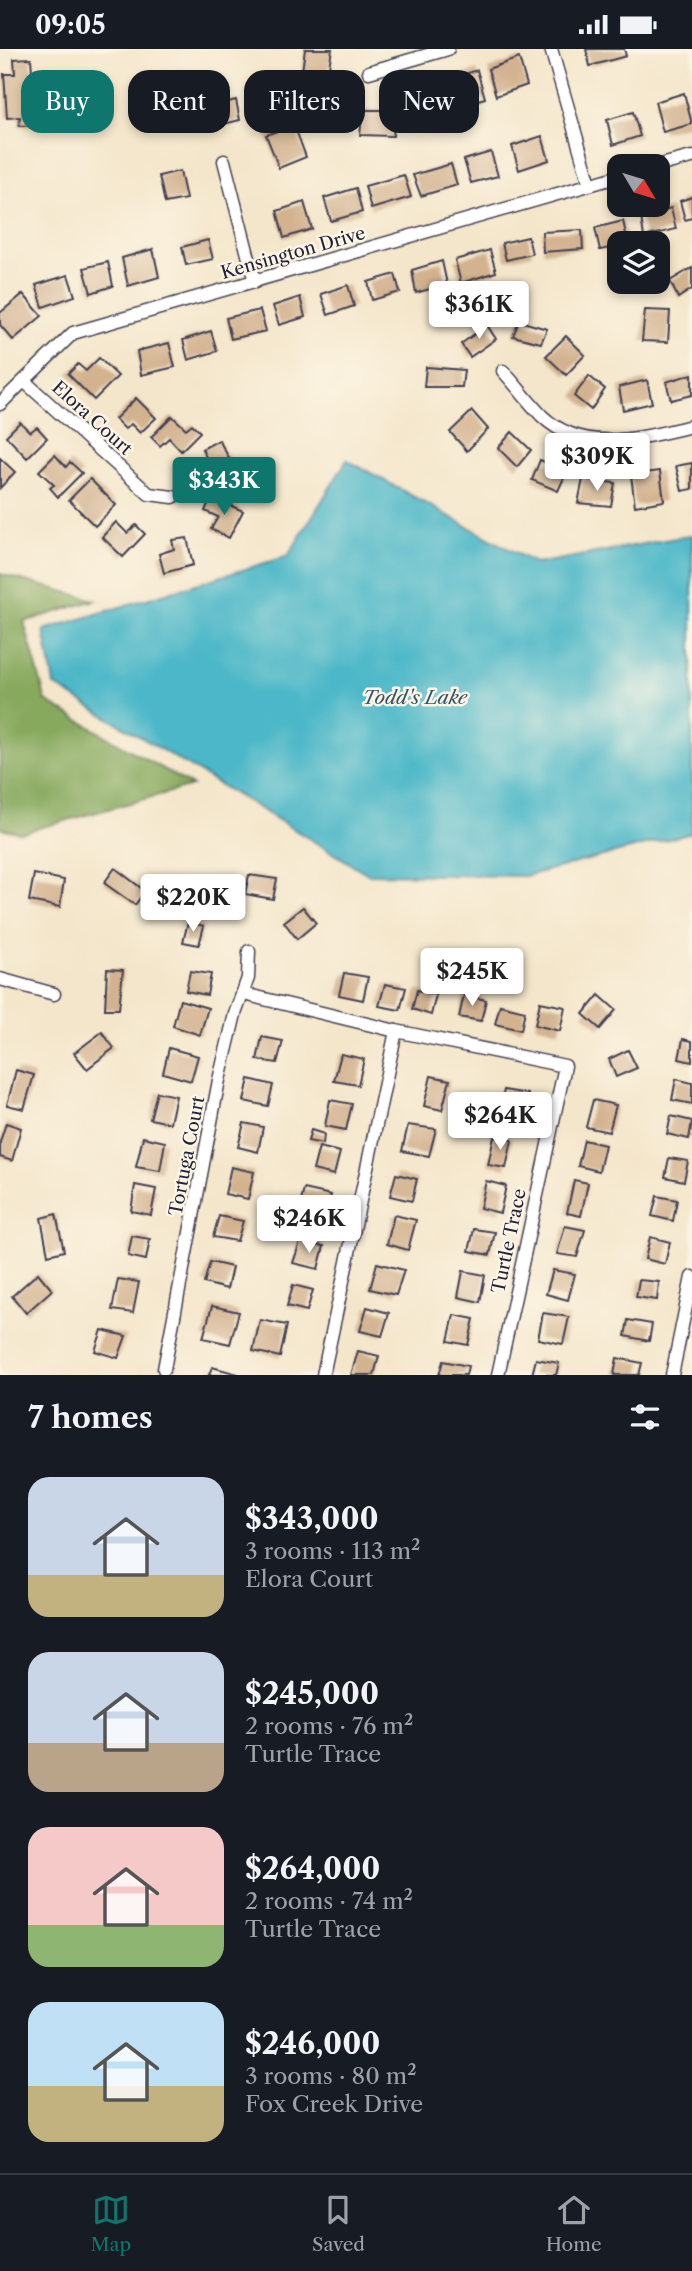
<!DOCTYPE html>
<html lang="en">
<head>
<meta charset="utf-8">
<style>
	body { margin:0; font-family:"Libre Caslon Text",serif; background:#242831; color:#f1f3f6; height:100vh; display:flex; flex-direction:column; font-size:26px; white-space:nowrap }
	* { box-sizing:border-box; margin:0 }
	p { font-size:23px; color:#9ea1a6 }
	.icon { flex:none; width:38px; height:38px; fill:none; stroke:currentColor; stroke-width:2; stroke-linecap:round; stroke-linejoin:round }
	.map { position:relative; height:1326px; overflow:hidden }
	.panel { display:flex; flex-direction:column; background:#171b24; flex:1 }
	.panel>* { flex:none }
	.guide { position:absolute; left:21px; top:21px; width:651px; height:63px; display:flex; gap:14px }
	.needle { width:46px; rotate:128deg }
	.fabs { position:absolute; left:607px; top:105px; display:grid; gap:14px }
	.fabs a { display:grid; place-items:center; width:63px; height:63px; border-radius:14px; background:#171b24; box-shadow:0 4px 10px #0003; font-size:35px }
	.price { position:absolute; translate:-50% -60px; padding:0 16px; border-radius:7px; background:#fff; color:#222; font-size:23px; line-height:46px; filter:drop-shadow(0 2px 4px #0008) }
	.price::after { content:''; position:absolute; left:50%; top:42px; width:21px; height:16px; margin-left:-10px; background:inherit; clip-path:polygon(0 0,100% 0,50% 100%) }
	.price.on { background:#0f766e; color:#fff }
	ul { padding:0; list-style:none }
	li { display:flex; align-items:center; gap:21px; height:175px; padding:0 28px }
	li span { display:grid; place-items:center; flex:none; width:196px; height:140px; border-radius:21px; color:#555 }
	li>.icon { margin-inline-start:auto }
	span .icon { width:84px; height:84px; fill:#fffc; stroke-width:1 }
	li b { font-size:30px }
	h2 { display:flex; justify-content:space-between; align-items:center; height:84px; padding:0 28px; font-size:30px }
	.pill { padding:0 24px; border-radius:21px; background:#171b24; box-shadow:0 4px 10px #0003; font-size:24px; line-height:63px }
	.pill.on { background:#0f766e; color:#fff }
	.status { display:flex; justify-content:space-between; align-items:center; height:49px; padding:0 35px; background:#171b24; direction:ltr }
	.status svg { height:19px; fill:currentColor }
	.menu { display:flex; justify-content:space-around; align-items:center; height:98px; border-top:2px solid #363941; background:#171b24; font-size:19px; color:#9ea1a6 }
	.menu a { display:grid; justify-items:center; gap:4px }
	.menu .on { color:#0f766e }
	.map>svg:first-child { display:block }
</style>
</head>
<body>
<div class="status"><b>09:05</b><svg viewBox="0 0 49 12"><path d="M0 12V9h3v3zM5 12V6h3v6zM10 12V3h3v9zM15 12V0h3v12zM26 1h20v11H26zM47 4h2v5h-2z"/></svg></div>
<div class="map">
<svg width="692" height="1326" viewBox="0 0 692 1326">
	<rect width="100%" height="100%" fill="#fcf5e5"/>
	<filter id="ink" filterUnits="userSpaceOnUse"><feTurbulence type="fractalNoise" baseFrequency=".0143" numOctaves="2"/><feDisplacementMap in="SourceGraphic" scale="14" xChannelSelector="R" yChannelSelector="G"/><feConvolveMatrix kernelMatrix="1 2 1 2 8 2 1 2 1" color-interpolation-filters="sRGB"/></filter>
	<filter id="wash" filterUnits="userSpaceOnUse"><feTurbulence type="fractalNoise" baseFrequency=".00686" numOctaves="4" result="noise"/><feDisplacementMap in="SourceGraphic" scale="28" xChannelSelector="R" yChannelSelector="G"/><feGaussianBlur stdDeviation="1.57" result="paint"/><feColorMatrix in="noise" values="0 0 0 0 0 0 0 0 0 0 0 0 0 0 0 0 0 1.4 0 .05"/><feComposite in="paint" operator="in"/></filter>
	<g filter="url(#wash)">
		<rect width="100%" height="100%" fill="#f4e6cb"/>
		<path fill="#87a95d" stroke="#54664c" stroke-width="2" d="M0,525L95,551L24,573L46,652L192,737L21,784L0,779Z"/>
		<path fill="#4bb7c8" stroke="#366c82" stroke-width="2" d="M347,411L536,515L692,486V784L526,827L368,825L54,636L44,581L288,507Z"/>
		<g id="blocks">
			<g fill="#d3b290">
				<path d="M305,0H332L328,24L302,22Z"/>
				<path d="M586,0H624L626,7L590,17Z"/>
				<path d="M31,9L36,76L19,77L20,68L7,69L4,25H15L14,10Z"/>
				<path d="M519,9L527,36L496,47L488,20Z"/>
				<path d="M477,21L485,49L454,58L447,31Z"/>
				<path d="M332,35L352,57L334,74L313,51Z"/>
				<path d="M438,38L445,63L415,72L408,48Z"/>
				<path d="M684,44L692,75L663,83L655,53Z"/>
				<path d="M236,51L240,71L216,77L212,57Z"/>
				<path d="M363,61H395L393,87L360,86Z"/>
				<path d="M633,63L640,87L613,96L607,71Z"/>
				<path d="M294,76L306,108L279,119L266,86Z"/>
				<path d="M542,87L549,111L519,121L512,97Z"/>
				<path d="M491,103L498,127L471,134L464,111Z"/>
				<path d="M451,115L457,136L421,147L413,126Z"/>
				<path d="M180,122L186,150L165,154L159,127Z"/>
				<path d="M404,126L411,148L371,160L365,137Z"/>
				<path d="M356,139L362,163L331,172L324,149Z"/>
				<path d="M692,148V169L685,171L680,152Z"/>
				<path d="M304,153L312,180L284,189L277,162Z"/>
				<path d="M671,159L676,180L644,188L641,168Z"/>
				<path d="M623,172L628,194H620V197L600,201L595,179Z"/>
				<path d="M582,181L583,200L543,203L542,183Z"/>
				<path d="M528,188L532,205L506,211L502,194Z"/>
				<path d="M208,191L213,210L186,216L182,198Z"/>
				<path d="M153,200L159,228L128,237L122,209Z"/>
				<path d="M490,201L496,223L461,234L455,211Z"/>
				<path d="M442,212L447,235L416,244L412,221Z"/>
				<path d="M108,213L113,237L91,244L84,219Z"/>
				<path d="M692,219V240L678,249L670,232Z"/>
				<path d="M395,225L400,243L372,251L368,233Z"/>
				<path d="M68,226L75,247L43,258L36,236Z"/>
				<path d="M348,236L354,257L328,266L321,245Z"/>
				<path d="M23,245L42,267L13,291L0,276V264Z"/>
				<path d="M300,248L305,268L279,276L273,257Z"/>
				<path d="M260,261L266,282L231,290L226,269Z"/>
				<path d="M645,261L670,262L668,293L642,292Z"/>
				<path d="M519,272L547,280L541,294L513,287Z"/>
				<path d="M487,276L496,290L470,308L461,295Z"/>
				<path d="M211,282L217,302L188,311L183,291Z"/>
				<path d="M566,287L585,306L566,326L546,307Z"/>
				<path d="M169,294L175,318L141,326L137,302Z"/>
				<path d="M99,309L118,327L94,351L68,325L78,315L86,322Z"/>
				<path d="M426,318L464,321L462,338H424Z"/>
				<path d="M692,325V346L671,351L666,333Z"/>
				<path d="M589,327L605,340L591,361L574,347Z"/>
				<path d="M647,331L652,354L623,361L619,338Z"/>
				<path d="M136,349L156,369L140,384L131,375L125,380L115,370Z"/>
				<path d="M472,362L488,380L467,402L450,383Z"/>
				<path d="M172,367L186,380L192,375L200,383L181,402L169,389L160,397L151,388Z"/>
				<path d="M20,373L30,383L37,378L47,389L27,409L6,387Z"/>
				<path d="M512,383L531,401L517,418L498,399Z"/>
				<path d="M219,391L234,418L210,430L199,414L207,410L202,400Z"/>
				<path d="M55,406L66,418L70,413L82,424L58,448L50,439L54,436L39,422Z"/>
				<path d="M0,409L15,423L0,439Z"/>
				<path d="M540,411L567,422L558,442L532,431Z"/>
				<path d="M692,414V440L682,442L676,417Z"/>
				<path d="M660,422L664,452L635,457L631,426Z"/>
				<path d="M90,430L116,456L95,477L69,451Z"/>
				<path d="M583,430L615,434L611,457L578,454Z"/>
				<path d="M211,448L243,462L229,489L211,480L218,468L205,462Z"/>
				<path d="M116,473L127,484L136,476L145,485L123,508L102,488Z"/>
				<path d="M187,489L193,516L164,524L159,505L174,500L172,491Z"/>
				<path d="M115,819L145,842L135,856L104,834Z"/>
				<path d="M34,825L64,831L60,858L29,852Z"/>
				<path d="M249,826L277,830L273,850L245,845Z"/>
				<path d="M303,858L316,874L297,890L284,873Z"/>
				<path d="M188,873L204,877L199,896L183,893Z"/>
				<path d="M107,920L123,921L119,960H105Z"/>
				<path d="M190,922L211,925L207,946L186,942Z"/>
				<path d="M344,924L368,928L363,951L339,946Z"/>
				<path d="M385,935L406,939L400,961L379,957Z"/>
				<path d="M417,941L436,946L431,966L412,960Z"/>
				<path d="M464,946L486,951L481,972L459,968Z"/>
				<path d="M599,946L616,961L600,980L583,965Z"/>
				<path d="M180,951L208,959L200,986L173,977Z"/>
				<path d="M540,953L565,958L560,982L535,976Z"/>
				<path d="M500,956L525,962L521,981L495,975Z"/>
				<path d="M102,983L114,999L87,1020L74,1004Z"/>
				<path d="M262,988L283,992L277,1014L257,1011Z"/>
				<path d="M683,990L692,992V1013L679,1010Z"/>
				<path d="M169,999L198,1007L191,1032L163,1024Z"/>
				<path d="M628,1001L637,1019L616,1028L609,1010Z"/>
				<path d="M341,1005L364,1010L358,1036L334,1032Z"/>
				<path d="M16,1021L34,1026L24,1060L7,1056Z"/>
				<path d="M431,1027L450,1031L442,1061L424,1057Z"/>
				<path d="M249,1030L273,1036L268,1057L244,1052Z"/>
				<path d="M676,1030L692,1034V1055L672,1051Z"/>
				<path d="M504,1041L528,1045L522,1069L499,1064Z"/>
				<path d="M157,1043L176,1047L170,1074L150,1070Z"/>
				<path d="M330,1051L352,1055L346,1081L325,1077Z"/>
				<path d="M593,1051L616,1056L609,1083L586,1078Z"/>
				<path d="M671,1067L692,1072L689,1090L667,1085Z"/>
				<path d="M6,1074L21,1079L12,1112L0,1108V1093Z"/>
				<path d="M244,1074L263,1078L258,1103L238,1098Z"/>
				<path d="M408,1076L436,1080L429,1107L402,1102Z"/>
				<path d="M311,1081L324,1085L323,1095L308,1092Z"/>
				<path d="M143,1088L165,1093L160,1122L136,1118Z"/>
				<path d="M494,1088L512,1091L506,1119L488,1116Z"/>
				<path d="M584,1091L605,1096L599,1122L578,1117Z"/>
				<path d="M319,1098L340,1103L334,1126L313,1121Z"/>
				<path d="M669,1109L688,1112L684,1132L665,1128Z"/>
				<path d="M231,1118L254,1123L248,1150L225,1145Z"/>
				<path d="M396,1125L417,1130L412,1152L390,1147Z"/>
				<path d="M574,1131L588,1134L581,1167L567,1164Z"/>
				<path d="M486,1132L506,1137L500,1164L480,1159Z"/>
				<path d="M135,1136L156,1140L151,1166L131,1162Z"/>
				<path d="M304,1140L331,1146L324,1174L297,1169Z"/>
				<path d="M657,1147L677,1151L673,1172L652,1167Z"/>
				<path d="M56,1165L64,1202L48,1206L41,1169Z"/>
				<path d="M394,1166L416,1171L408,1201L387,1195Z"/>
				<path d="M219,1167L243,1172L237,1192L213,1188Z"/>
				<path d="M565,1177L585,1181L577,1208L557,1205Z"/>
				<path d="M474,1180L495,1183L490,1206L469,1202Z"/>
				<path d="M132,1187L150,1190L146,1211L128,1207Z"/>
				<path d="M650,1188L670,1193L665,1215L645,1210Z"/>
				<path d="M300,1193L324,1197L318,1220L293,1214Z"/>
				<path d="M210,1213L232,1218L227,1240L204,1234Z"/>
				<path d="M377,1214L404,1221L396,1246L370,1240Z"/>
				<path d="M553,1221L575,1225L568,1251L546,1245Z"/>
				<path d="M463,1222L485,1226L480,1253L458,1248Z"/>
				<path d="M38,1224L52,1241L26,1264L12,1247Z"/>
				<path d="M118,1230L139,1233L133,1264L112,1261Z"/>
				<path d="M639,1231L659,1233L657,1251L636,1248Z"/>
				<path d="M293,1236L313,1241L307,1262L287,1257Z"/>
				<path d="M212,1257L239,1263L230,1295L203,1289Z"/>
				<path d="M367,1258L389,1264L382,1287L360,1282Z"/>
				<path d="M543,1264L569,1268L563,1295L538,1290Z"/>
				<path d="M454,1266L474,1270L468,1296L448,1292Z"/>
				<path d="M260,1271L287,1276L280,1308L253,1302Z"/>
				<path d="M628,1271L652,1275L649,1292L625,1287Z"/>
				<path d="M102,1281L126,1287L118,1309L95,1302Z"/>
				<path d="M358,1302L379,1307L374,1326H351Z"/>
				<path d="M617,1309L642,1314L639,1326H614Z"/>
				<path d="M536,1310L559,1314L556,1326H532Z"/>
				<path d="M443,1312L468,1317L466,1326H439Z"/>
				<path d="M212,1318L238,1325V1326H209Z"/>
			</g>
		</g>
	</g>
	<g filter="url(#ink)">
		<use href="#blocks" fill-opacity="0" stroke="#423f51" stroke-width="2"/>
		<g fill="none" stroke-linecap="round" stroke-linejoin="round">
			<defs>
				<g id="minor">
					<path d="M551,0L590,135"/>
					<path d="M369,23L448,0"/>
					<path d="M224,112L255,233"/>
					<path d="M657,117L692,108"/>
					<path d="M503,322C516,336 528,353 542,367C584,407 643,388 692,377"/>
					<path d="M24,332L149,445L173,448"/>
					<path d="M0,355L73,284L620,127"/>
					<path d="M0,930L54,945"/>
					<path d="M244,945L396,982L565,1017L498,1326"/>
					<path d="M164,1320L219,1031L235,965L248,929L249,902"/>
					<path d="M323,1326L396,982"/>
					<path d="M672,1326L692,1228"/>
				</g>
			</defs>
			<use href="#minor" stroke="#423f51" stroke-width="15"/>
			<use href="#minor" stroke="#fff" stroke-width="12"/>
		</g>
	</g>
	<g text-anchor="middle" stroke-width="5" stroke-linejoin="round" paint-order="stroke">
		<g font-size="18" fill="#22223b" stroke="#fcf5e5">
			<text transform="translate(293 204) rotate(-16)" y="6">Kensington Drive</text>
			<text transform="translate(92 369) rotate(42)" y="6">Elora Court</text>
			<text transform="translate(187 1107) rotate(-79)" y="6">Tortuga Court</text>
			<text transform="translate(509 1192) rotate(-78)" y="6">Turtle Trace</text>
		</g>
		<g font-size="19" font-style="italic" fill="#30566c" stroke="#fcf5e5">
			<text x="415" y="655">Todd's Lake</text>
		</g>
	</g>
</svg>
<div class="fabs">
<a><svg class="needle" viewBox="-14 -14 28 28"><path d="M0-13l5 13h-10z" fill="#e53935"/><path d="M0 13l5-13h-10z" fill="#9ea1a6"/></svg></a>
<a><svg class="icon" aria-label="layers" viewBox="0 0 24 24"><path d="M12 4l9 5-9 5-9-5zM3 14l9 5 9-5"/></svg></a>
</div>
<b class="price" style="left:479px;top:292px">$361K</b>
<b class="price" style="left:597px;top:444px">$309K</b>
<b class="price on" style="left:224px;top:468px">$343K</b>
<b class="price" style="left:193px;top:885px">$220K</b>
<b class="price" style="left:472px;top:959px">$245K</b>
<b class="price" style="left:500px;top:1103px">$264K</b>
<b class="price" style="left:309px;top:1206px">$246K</b>
<div class="guide">
<a class="pill on">Buy</a>
<a class="pill">Rent</a>
<a class="pill">Filters</a>
<a class="pill">New</a>
</div>
</div>
<section class="panel">
<h2>7 homes<svg class="icon" aria-label="filters" viewBox="0 0 24 24"><path d="M4 7h16M4 17h16"/><circle cx="9" cy="7" r="2"/><circle cx="15" cy="17" r="2"/></svg></h2>
<ul>
<li><span style="background:linear-gradient(#c9d6e8 70%,#c2b280 0)"><svg class="icon" aria-label="home" viewBox="0 0 24 24"><path d="M3 11l9-7 9 7M6 9v11h12V9"/></svg></span><div><b>$343,000</b><p>3 rooms · 113 m²</p><p>Elora Court</p></div></li>
<li><span style="background:linear-gradient(#c9d6e8 65%,#b9a48a 0)"><svg class="icon" aria-label="home" viewBox="0 0 24 24"><path d="M3 11l9-7 9 7M6 9v11h12V9"/></svg></span><div><b>$245,000</b><p>2 rooms · 76 m²</p><p>Turtle Trace</p></div></li>
<li><span style="background:linear-gradient(#f6c9c9 70%,#8fb573 0)"><svg class="icon" aria-label="home" viewBox="0 0 24 24"><path d="M3 11l9-7 9 7M6 9v11h12V9"/></svg></span><div><b>$264,000</b><p>2 rooms · 74 m²</p><p>Turtle Trace</p></div></li>
<li><span style="background:linear-gradient(#bfe0f5 60%,#c2b280 0)"><svg class="icon" aria-label="home" viewBox="0 0 24 24"><path d="M3 11l9-7 9 7M6 9v11h12V9"/></svg></span><div><b>$246,000</b><p>3 rooms · 80 m²</p><p>Fox Creek Drive</p></div></li>
</ul>
</section>
<nav class="menu">
<a class="on"><svg class="icon" aria-label="map" viewBox="0 0 24 24"><path d="M3 6l6-2 6 2 6-2v14l-6 2-6-2-6 2zM9 4v14M15 6v14"/></svg>Map</a>
<a><svg class="icon" aria-label="saved" viewBox="0 0 24 24"><path d="M7 4h10v16l-5-4-5 4z"/></svg>Saved</a>
<a><svg class="icon" aria-label="home" viewBox="0 0 24 24"><path d="M3 11l9-7 9 7M6 9v11h12V9"/></svg>Home</a>
</nav>
</body>
</html>
